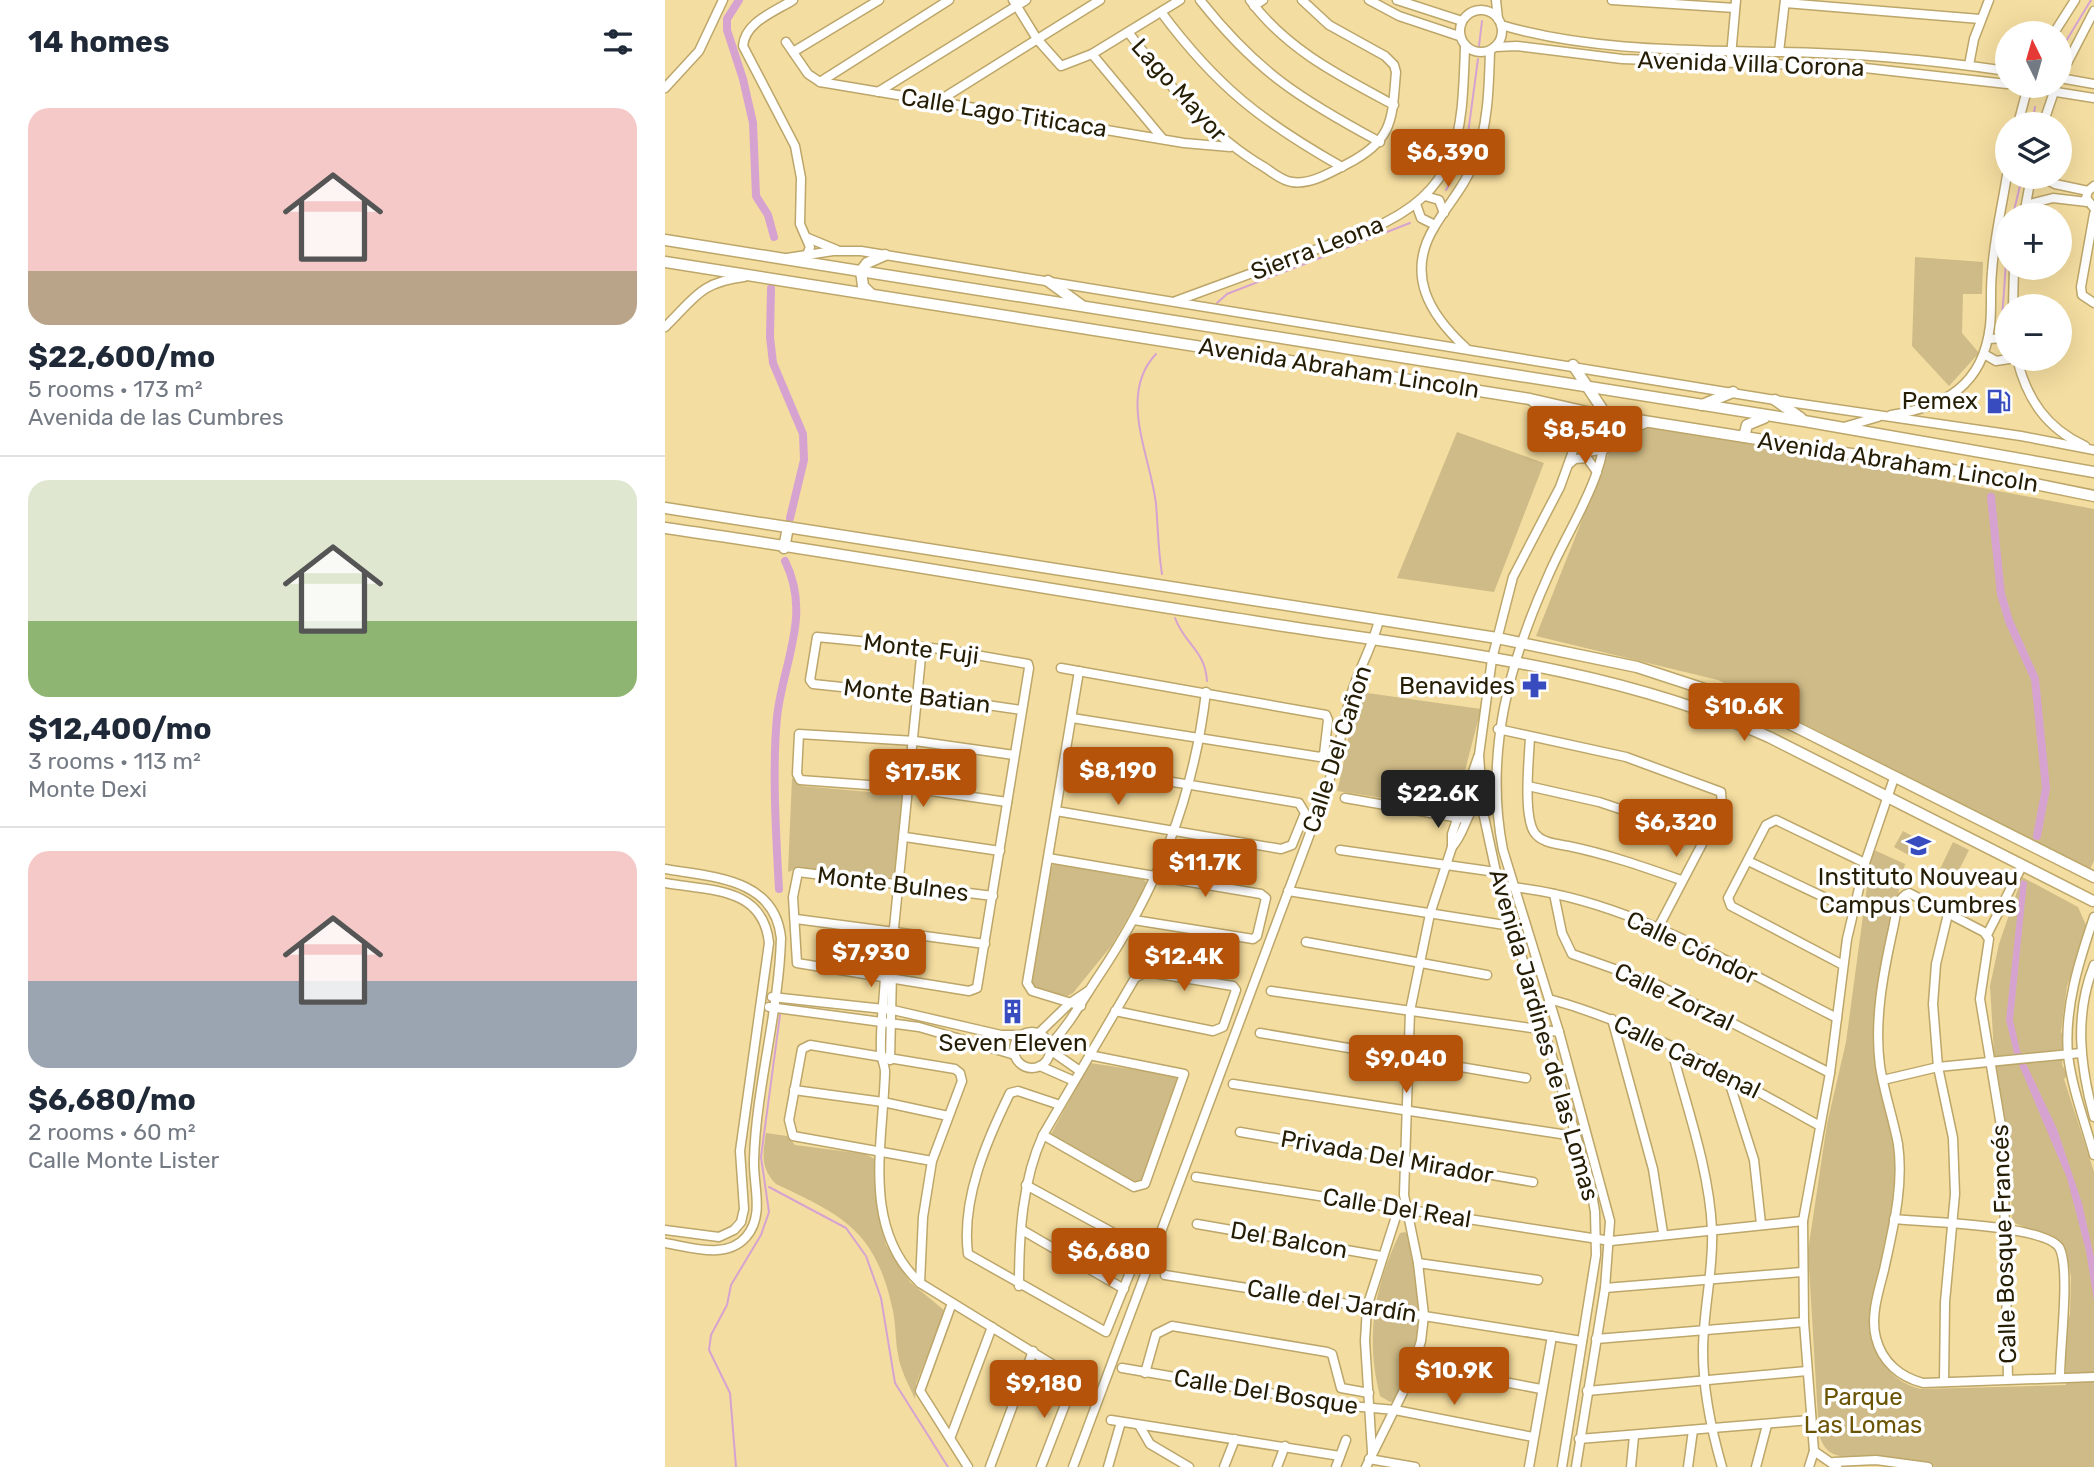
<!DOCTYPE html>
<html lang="en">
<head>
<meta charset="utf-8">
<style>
	body { margin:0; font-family:Rubik,sans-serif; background:#f2f2f3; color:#1f2937; height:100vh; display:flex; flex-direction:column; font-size:26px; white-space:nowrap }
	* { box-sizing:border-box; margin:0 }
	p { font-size:23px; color:#747a83 }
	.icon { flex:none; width:38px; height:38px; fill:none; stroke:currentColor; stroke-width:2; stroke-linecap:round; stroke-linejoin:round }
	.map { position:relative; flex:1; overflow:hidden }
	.panel { display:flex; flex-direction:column; background:#fff; width:665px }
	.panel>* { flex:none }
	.needle { width:46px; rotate:355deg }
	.tools { position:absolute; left:1330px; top:21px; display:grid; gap:14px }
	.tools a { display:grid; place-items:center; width:77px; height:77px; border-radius:50%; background:#fff; box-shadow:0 7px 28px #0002; font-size:35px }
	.price { position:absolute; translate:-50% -60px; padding:0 16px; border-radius:7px; background:#b45309; color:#fff; font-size:23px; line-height:46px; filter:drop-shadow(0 2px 4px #0008) }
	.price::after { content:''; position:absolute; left:50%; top:42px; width:21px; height:16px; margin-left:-10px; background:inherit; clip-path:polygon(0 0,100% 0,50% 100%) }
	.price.current { background:#222; color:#fff }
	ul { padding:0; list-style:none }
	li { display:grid; align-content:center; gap:14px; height:371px; padding:0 28px }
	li+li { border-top:2px solid #e0e1e3 }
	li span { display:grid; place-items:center; height:217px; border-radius:21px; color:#555 }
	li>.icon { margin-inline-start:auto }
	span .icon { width:126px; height:126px; fill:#fffc; stroke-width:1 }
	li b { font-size:30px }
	h2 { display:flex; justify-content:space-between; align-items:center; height:84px; padding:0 28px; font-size:30px }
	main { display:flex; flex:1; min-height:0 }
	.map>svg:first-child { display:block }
</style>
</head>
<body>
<main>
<section class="panel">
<h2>14 homes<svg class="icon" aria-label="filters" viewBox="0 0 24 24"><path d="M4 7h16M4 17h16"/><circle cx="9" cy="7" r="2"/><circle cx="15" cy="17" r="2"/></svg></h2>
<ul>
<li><span style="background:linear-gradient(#f6c9c9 75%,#b9a48a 0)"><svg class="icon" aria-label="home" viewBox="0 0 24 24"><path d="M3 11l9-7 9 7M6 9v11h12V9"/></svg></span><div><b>$22,600/mo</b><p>5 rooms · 173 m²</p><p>Avenida de las Cumbres</p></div></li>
<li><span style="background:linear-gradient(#dfe7d0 65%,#8fb573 0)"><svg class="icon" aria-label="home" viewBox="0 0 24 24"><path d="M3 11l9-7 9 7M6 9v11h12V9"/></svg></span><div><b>$12,400/mo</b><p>3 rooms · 113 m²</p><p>Monte Dexi</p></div></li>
<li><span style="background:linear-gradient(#f6c9c9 60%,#9aa5b1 0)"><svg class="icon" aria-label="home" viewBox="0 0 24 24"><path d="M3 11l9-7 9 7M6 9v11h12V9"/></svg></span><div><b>$6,680/mo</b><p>2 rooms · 60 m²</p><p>Calle Monte Lister</p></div></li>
</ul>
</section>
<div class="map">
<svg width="1429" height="1467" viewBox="0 0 1429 1467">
	<rect width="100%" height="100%" fill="#f4dda0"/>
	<g fill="#cfbb87">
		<path d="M1250,257L1318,262L1317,294H1298L1297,333L1314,353L1284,386L1247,346Z"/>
		<path d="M953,419L1429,509V861L1425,869L1053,680L871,636L944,452Z"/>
		<path d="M792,432L879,463L829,592L732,578Z"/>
		<path d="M695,692L816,709L790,809L672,791C681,758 684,724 695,692Z"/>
		<path d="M127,778L137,786L239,795L231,878L131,869L123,872Z"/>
		<path d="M1238,831L1258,842L1249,858L1229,847Z"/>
		<path d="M1288,842L1304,850L1291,876L1275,869Z"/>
		<path d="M1207,849L1240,864L1221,946L1209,1025L1213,1083L1227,1129L1231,1186L1205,1323C1209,1355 1223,1381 1256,1389L1401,1385L1400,1333L1405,1314L1406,1277L1403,1261L1394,1241L1347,1222L1345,1154L1329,1053L1325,986L1334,944L1357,877L1413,907L1421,925L1415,952L1402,986L1396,1032L1399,1036L1397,1065L1403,1075L1399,1079L1429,1172V1467H1270C1235,1450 1201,1464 1171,1455C1161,1452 1157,1443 1154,1435L1143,1251L1162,1124L1181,1042Z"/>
		<path d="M389,864L478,878L482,884L447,945L408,993L402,996L370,990L365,984L385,868Z"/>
		<path d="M425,1063L513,1076L515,1081L478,1182L471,1184L385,1136Z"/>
		<path d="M101,1133L122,1136L130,1145L200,1154L210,1159L213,1215L221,1245L245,1282L280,1311L251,1384L250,1399C244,1385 235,1370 233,1354C230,1340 231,1325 228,1311C211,1231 179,1216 111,1184C95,1168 98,1154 101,1133Z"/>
		<path d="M740,1232L743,1235C756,1308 763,1330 732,1400L725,1402L715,1396C700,1338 709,1287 735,1233Z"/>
	</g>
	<path fill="#d6a3d1" d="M1356,880L1362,882L1348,1020L1355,1051L1392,1129L1417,1203L1429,1257V1301L1421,1251L1402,1178L1349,1053L1341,1020Z"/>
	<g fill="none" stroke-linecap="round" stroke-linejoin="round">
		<g stroke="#d6a3d1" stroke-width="2">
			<path d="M814,46L817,21"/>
			<path d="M1395,51L1426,0"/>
			<path d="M1367,124L1370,107"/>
			<path d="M781,190L800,156L813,59"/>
			<path d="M1348,215L1357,177"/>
			<path d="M552,303L562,294L745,223"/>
			<path d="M1337,319L1342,248"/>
			<path d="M491,354C452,395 486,457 491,504C493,527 493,550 497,574"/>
			<path d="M510,618C520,645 540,650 542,681"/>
			<path d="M104,1187L181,1228L201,1256L216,1298L230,1383L283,1467"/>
			<path d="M71,1467L65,1393L44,1350L46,1335L62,1305L66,1285L96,1235L104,1212L96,1157L115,1015"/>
		</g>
		<g stroke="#d6a3d1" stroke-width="8">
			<path d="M74,0L62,19V30L78,79L88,123L91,196L103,215L109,237"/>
			<path d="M106,288L105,337L108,363L138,434L139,460L125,518"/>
			<path d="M1326,497L1336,594L1344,621L1370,679L1381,788L1372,836"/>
			<path d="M114,889C111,836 107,769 112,717C118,662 147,615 120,561"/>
		</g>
		<defs>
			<g id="minor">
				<path d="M128,0C109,12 80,22 78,46L130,146L136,178L135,224L145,247L142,255"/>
				<path d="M348,0L372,39L396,66L427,54L515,0"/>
				<path d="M535,0C592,72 635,99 715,142"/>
				<path d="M585,0C622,50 675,76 729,105"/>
				<path d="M704,0L734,16L794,36"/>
				<path d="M732,0L797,21"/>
				<path d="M831,0L833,19"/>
				<path d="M947,0L1070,8"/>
				<path d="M1120,3L1315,19"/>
				<path d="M589,6L598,0"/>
				<circle cx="816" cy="31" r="21"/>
				<path d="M496,12C552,87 596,121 677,167"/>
				<path d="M836,25C924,51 1022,50 1113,52C1189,53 1267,60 1342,71"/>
				<path d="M463,32C502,83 543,134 599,167C607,172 617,181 627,182C646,185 666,172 682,164C729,140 727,119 731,72L729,65L720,56L664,25L637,0"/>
				<path d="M1389,33L1410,0"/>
				<path d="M121,42L143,74L155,82L519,143L565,147"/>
				<path d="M830,47L852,46L957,59L1191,67L1342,84"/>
				<path d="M128,52L214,0"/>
				<path d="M1114,52L1120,0"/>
				<path d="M427,54L497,138"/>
				<path d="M1066,56L1071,0"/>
				<path d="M1304,65L1309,39L1324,0"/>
				<path d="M1395,77L1429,11"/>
				<path d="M1395,78L1429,84"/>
				<path d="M155,82L284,0"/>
				<path d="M1354,86L1429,98"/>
				<path d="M0,88L34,51L58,0"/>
				<path d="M213,92L361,0"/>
				<path d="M272,102L435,0"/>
				<path d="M1353,124L1363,86"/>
				<path d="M1378,124L1391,86"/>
				<path d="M1376,177L1390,184L1423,191"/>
				<path d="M1429,186L1423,191L1421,198L1429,208"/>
				<path d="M760,196L774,200L779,213"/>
				<path d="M751,204L756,218L770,225"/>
				<path d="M1361,205L1388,198L1422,202"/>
				<path d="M1429,214L1416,287L1417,295L1429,303"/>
				<path d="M1359,215L1366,177"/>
				<path d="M143,238L172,250"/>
				<path d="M122,258L168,251H196L1110,400L1356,436L1429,450"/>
				<path d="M511,301L704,230C796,191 797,136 800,47"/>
				<path d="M1348,306L1349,268"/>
				<path d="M0,327C29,299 35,282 79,277"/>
				<path d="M1323,339L1342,338"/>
				<path d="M801,348C764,314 740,274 770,226C783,204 800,186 809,162C823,128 824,87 825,51"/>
				<path d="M1319,354L1331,361L1344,359"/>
				<path d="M1352,359C1362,399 1381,428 1420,446"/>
				<path d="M1226,415C1280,407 1318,385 1325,326C1327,308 1325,290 1327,272C1329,239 1337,207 1342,175"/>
				<path d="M1179,427L1213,417"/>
				<path d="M911,441L923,452L940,449"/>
				<path d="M904,464L910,459L922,458L932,472"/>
				<path d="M257,647L225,968L220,976C219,1001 215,1026 216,1052C216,1059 220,1065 220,1072C218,1144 196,1228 255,1283L408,1377V1384L376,1467"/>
				<path d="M396,668L661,715L663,720L659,754L655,757L407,718"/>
				<path d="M414,671L362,983L367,991L416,1006"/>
				<path d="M833,729L961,757L1056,792L1057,806L993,928"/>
				<path d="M865,737C864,759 858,814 869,832C876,843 892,844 903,846C942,854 979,867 1016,880"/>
				<path d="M863,786L934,802L1039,837"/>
				<path d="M680,798L800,819"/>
				<path d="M342,802L245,788L135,780L132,774L134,734L250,741L349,755"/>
				<path d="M391,811L616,849L627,845L640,813L634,803L400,764"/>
				<path d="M240,837L335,851"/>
				<path d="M787,847C805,827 799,801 831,793"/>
				<path d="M675,850L831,872"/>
				<path d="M383,858L596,894L601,898L592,936L588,939L469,920"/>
				<path d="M1083,861L1188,911"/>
				<path d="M0,869C47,877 110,878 116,938C114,1012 91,1087 89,1160C88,1186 100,1215 81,1237C61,1260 25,1247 0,1243"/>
				<path d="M0,883C44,891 98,886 104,943L75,1151L79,1209L76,1222L69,1230L54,1237L0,1230"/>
				<path d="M835,886C956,894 1066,965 1172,1018"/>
				<path d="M623,891L846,926"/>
				<path d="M889,894L897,933L907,954L989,983L1165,1073"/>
				<path d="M328,896L133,872L128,897L132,963L304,991L312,988L364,668L363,664L276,649L152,637L145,680L148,684L253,695L356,710"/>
				<path d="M1429,917C1414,961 1399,1008 1403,1055C1407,1089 1420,1122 1429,1155"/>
				<path d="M131,919L320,944"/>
				<path d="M1322,935L1357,866"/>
				<path d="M641,942L822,975"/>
				<path d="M1178,965L1066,906L1063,898L1101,825L1111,820L1200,863"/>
				<path d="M1429,965C1409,1015 1415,1066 1429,1117"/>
				<path d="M606,991L894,1032"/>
				<path d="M107,997L228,1010L336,1035H356"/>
				<path d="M884,999C980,1025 1068,1078 1155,1126"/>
				<path d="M104,1007L254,1027L350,1055"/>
				<path d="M947,1019L988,1169L998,1233"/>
				<circle cx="367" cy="1050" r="18"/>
				<path d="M374,1033L405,1003L423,991"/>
				<path d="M595,1033L861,1078"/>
				<path d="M385,1045C404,1025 416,1003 431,980C492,890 528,801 541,692"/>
				<path d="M1006,1047C1021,1106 1044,1167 1047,1229C1049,1269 1038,1310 1038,1351C1038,1391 1046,1429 1057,1467"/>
				<path d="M385,1050L415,1071"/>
				<path d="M225,1060L227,972"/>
				<path d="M375,1066L409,1081"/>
				<path d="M1062,1075L1089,1160L1096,1224"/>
				<path d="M1218,1080L1273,1067L1416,1053"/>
				<path d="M568,1084L909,1136"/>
				<path d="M129,1090L218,1102L283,1116"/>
				<path d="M575,1132L868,1182"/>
				<path d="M378,1135L469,1187L480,1184L519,1074L424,1055"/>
				<path d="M531,1177L946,1241L1138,1221"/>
				<path d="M361,1185L467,1243L472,1255L441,1332L303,1254C296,1199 322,1140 345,1093L353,1091L395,1105"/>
				<path d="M1229,1219C1259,1222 1384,1225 1395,1249C1405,1271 1395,1348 1395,1377"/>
				<path d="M532,1224L716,1256"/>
				<path d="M357,1230L459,1289"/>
				<path d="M753,1263L873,1280"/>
				<path d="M500,1275L917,1341"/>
				<path d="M255,1283L258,1217L267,1161L297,1081L295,1073L290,1069L145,1045L137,1049L124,1120L128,1136L267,1161"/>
				<path d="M354,1286C354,1235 357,1181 378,1135L470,978L481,972L568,986L571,990L558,1027L548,1031L450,1011"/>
				<path d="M940,1288L1137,1272"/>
				<path d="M287,1303L255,1391L303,1467"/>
				<path d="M931,1339L1139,1322"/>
				<path d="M749,1365L876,1389"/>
				<path d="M457,1368L675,1405L730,1410L868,1437"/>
				<path d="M480,1373L491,1334L507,1326L662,1352L667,1354L676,1388L704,1393"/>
				<path d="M1343,1379L1338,1138L1315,999L1324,939L1319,932L1244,893C1231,897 1231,917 1228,929C1218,974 1209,1021 1215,1066C1219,1092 1228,1118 1233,1144C1239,1186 1228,1228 1219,1270C1214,1290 1205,1316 1211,1338C1217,1362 1235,1377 1258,1383L1429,1377"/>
				<path d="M1279,1382L1280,1302L1290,1194L1288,1138L1273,1067L1268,1004L1271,964L1283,914"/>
				<path d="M922,1391L1142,1371"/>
				<path d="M446,1420L675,1456"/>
				<path d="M474,1425L485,1444L524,1467"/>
				<path d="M286,1436L327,1327"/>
				<path d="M914,1439L1145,1420"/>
				<path d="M707,1452L700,1341L702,1307L735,1204"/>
				<path d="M704,1459L750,1467"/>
				<path d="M1169,1462L1211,1460L1263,1467"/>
				<path d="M325,1467L368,1351"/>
				<path d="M408,1467L659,796C671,765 676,734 684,702C691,673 707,649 714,620"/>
				<path d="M443,1467L456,1422"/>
				<path d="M559,1467L570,1439"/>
				<path d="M612,1467L620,1446"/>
				<path d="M671,1467L681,1440"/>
				<path d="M701,1467L743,1382L756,1341L759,1315L753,1263L739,1195L745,1011L765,914L787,847V834L813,757"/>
				<path d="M864,1467L887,1336"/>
				<path d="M897,1467L931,1255L930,1212L925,1182L831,872L818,812L814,755L827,659L848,577L895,487L922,412"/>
				<path d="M911,1467L940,1288L945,1221L894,1032L838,850C819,754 844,662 884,574C907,521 943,475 941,415"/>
				<path d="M966,1467L969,1436"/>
				<path d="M1023,1467L1028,1430"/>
				<path d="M1091,1467L1102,1425"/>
				<path d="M1144,1467L1149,1451"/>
				<path d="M1172,1467L1149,1451L1139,1322L1138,1221L1165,1073L1182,939L1200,863L1229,778"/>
			</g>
			<g id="major">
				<path d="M0,240L1139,421L1429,472"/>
				<path d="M0,262L865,399L922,412L1350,480L1429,496"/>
				<path d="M383,281L416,305"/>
				<path d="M205,293L198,286L196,271L202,263L220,255"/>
				<path d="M908,365L941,415"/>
				<path d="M1110,400L1136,418"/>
				<path d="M868,401L900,422L911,441"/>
				<path d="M1037,405L1068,392"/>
				<path d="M1079,437L1082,425L1099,418"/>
				<path d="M941,446L953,433L981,422"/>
				<path d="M0,508L832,638L972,667L1073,700L1125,724L1429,877"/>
				<path d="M0,528C196,556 391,591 587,621C761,649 941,664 1104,737L1428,901"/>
				<path d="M119,548L123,527"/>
			</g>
		</defs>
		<use href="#minor" stroke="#bca66a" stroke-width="11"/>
		<use href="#major" stroke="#bca66a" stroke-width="13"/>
		<use href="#minor" stroke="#fff" stroke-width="8"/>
		<use href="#major" stroke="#fff" stroke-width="10"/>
	</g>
	<defs>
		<symbol id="fuel-bare" viewBox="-9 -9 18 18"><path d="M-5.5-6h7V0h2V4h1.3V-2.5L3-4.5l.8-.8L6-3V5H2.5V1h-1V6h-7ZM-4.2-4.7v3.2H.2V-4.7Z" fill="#384cbf" stroke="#fff" stroke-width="2.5" paint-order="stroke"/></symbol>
		<symbol id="pharmacy-bare" viewBox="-9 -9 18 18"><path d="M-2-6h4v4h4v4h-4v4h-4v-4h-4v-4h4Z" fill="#384cbf" stroke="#fff" stroke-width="2.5" paint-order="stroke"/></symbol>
		<symbol id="school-bare" viewBox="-9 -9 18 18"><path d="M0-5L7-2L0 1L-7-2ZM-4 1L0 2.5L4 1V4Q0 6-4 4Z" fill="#384cbf" stroke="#fff" stroke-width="2.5" paint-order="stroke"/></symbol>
		<symbol id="building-bare" viewBox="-9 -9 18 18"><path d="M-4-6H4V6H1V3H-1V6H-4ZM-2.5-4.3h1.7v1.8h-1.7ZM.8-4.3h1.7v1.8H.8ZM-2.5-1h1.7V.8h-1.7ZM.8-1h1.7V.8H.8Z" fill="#384cbf" stroke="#fff" stroke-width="2.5" paint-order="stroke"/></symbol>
	</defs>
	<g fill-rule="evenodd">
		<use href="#fuel-bare" x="1316" y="384" width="35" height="35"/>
		<use href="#pharmacy-bare" x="852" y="668" width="35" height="35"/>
		<use href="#school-bare" x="1236" y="828" width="35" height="35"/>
		<use href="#building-bare" x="330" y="994" width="35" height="35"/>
	</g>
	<g text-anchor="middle" stroke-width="7" stroke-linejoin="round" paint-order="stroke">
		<g font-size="24" fill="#251d04" stroke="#fff">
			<text transform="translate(1086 64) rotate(2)" y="8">Avenida Villa Corona</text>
			<text transform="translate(514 90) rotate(48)" y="8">Lago Mayor</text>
			<text transform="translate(339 113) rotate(9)" y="8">Calle Lago Titicaca</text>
			<text transform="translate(652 248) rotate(-21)" y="8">Sierra Leona</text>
			<text transform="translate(674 368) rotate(9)" y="8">Avenida Abraham Lincoln</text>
			<text transform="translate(1233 462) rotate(9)" y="8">Avenida Abraham Lincoln</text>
			<text transform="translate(256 649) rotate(7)" y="8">Monte Fuji</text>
			<text transform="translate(252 696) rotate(7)" y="8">Monte Batian</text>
			<text transform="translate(672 749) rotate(-72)" y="8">Calle Del Cañon</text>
			<text transform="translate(228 884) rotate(7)" y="8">Monte Bulnes</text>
			<text transform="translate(1027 948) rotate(25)" y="8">Calle Cóndor</text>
			<text transform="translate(1009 997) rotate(25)" y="8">Calle Zorzal</text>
			<text transform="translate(879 1035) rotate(74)" y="8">Avenida Jardines de las Lomas</text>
			<text transform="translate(1022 1057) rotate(26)" y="8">Calle Cardenal</text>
			<text transform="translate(722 1157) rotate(10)" y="8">Privada Del Mirador</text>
			<text transform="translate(732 1208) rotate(9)" y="8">Calle Del Real</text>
			<text transform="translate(624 1240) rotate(10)" y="8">Del Balcon</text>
			<text transform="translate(1339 1244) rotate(-92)" y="8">Calle Bosque Francés</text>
			<text transform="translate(667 1301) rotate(9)" y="8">Calle del Jardín</text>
			<text transform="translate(601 1392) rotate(9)" y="8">Calle Del Bosque</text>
		</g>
		<g font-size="24" fill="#251d04" stroke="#fff" text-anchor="end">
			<text x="1313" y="409">Pemex</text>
			<text x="850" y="694">Benavides</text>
			<text x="1253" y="885" text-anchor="middle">Instituto Nouveau<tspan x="1253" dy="28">Campus Cumbres</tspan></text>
			<text x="348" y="1051" text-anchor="middle">Seven Eleven</text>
		</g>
		<g font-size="24" fill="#6b5403" stroke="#fff">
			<text x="1198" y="1405">Parque<tspan x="1198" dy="28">Las Lomas</tspan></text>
		</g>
	</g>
</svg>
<div class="tools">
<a><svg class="needle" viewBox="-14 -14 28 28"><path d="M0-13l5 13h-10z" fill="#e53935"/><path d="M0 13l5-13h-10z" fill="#747a83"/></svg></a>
<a><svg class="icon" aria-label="layers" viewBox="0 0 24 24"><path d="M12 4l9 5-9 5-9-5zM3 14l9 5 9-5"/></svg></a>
<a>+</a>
<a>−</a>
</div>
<b class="price" style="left:783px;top:189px">$6,390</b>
<b class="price" style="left:920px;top:466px">$8,540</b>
<b class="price" style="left:1079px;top:743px">$10.6K</b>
<b class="price" style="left:453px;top:807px">$8,190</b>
<b class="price" style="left:258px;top:809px">$17.5K</b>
<b class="price current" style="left:773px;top:830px">$22.6K</b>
<b class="price" style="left:1011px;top:859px">$6,320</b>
<b class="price" style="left:540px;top:899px">$11.7K</b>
<b class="price" style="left:206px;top:989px">$7,930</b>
<b class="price" style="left:519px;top:993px">$12.4K</b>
<b class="price" style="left:741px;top:1095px">$9,040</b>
<b class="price" style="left:444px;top:1288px">$6,680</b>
<b class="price" style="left:789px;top:1407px">$10.9K</b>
<b class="price" style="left:379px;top:1420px">$9,180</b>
</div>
</main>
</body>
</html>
